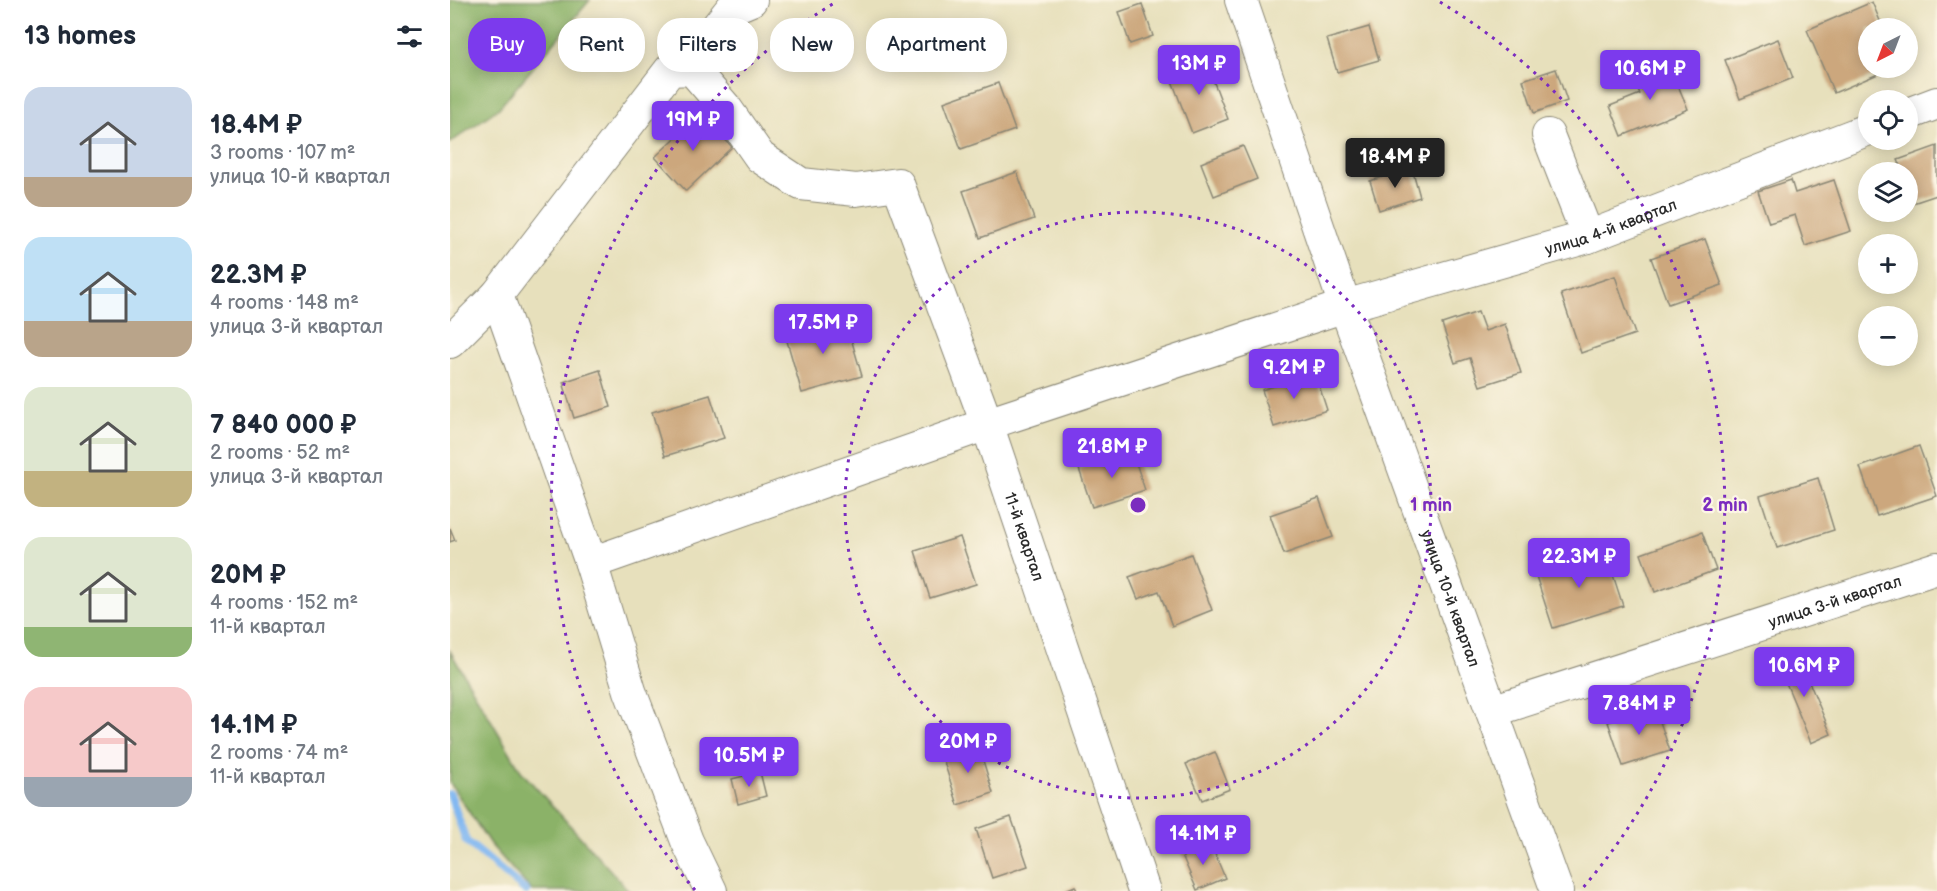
<!DOCTYPE html>
<html lang="en">
<head>
<meta charset="utf-8">
<style>
	body { margin:0; font-family:"Balsamiq Sans",sans-serif; background:#f6f6f7; color:#1f2937; height:100vh; display:flex; flex-direction:column; font-size:22px; white-space:nowrap }
	* { box-sizing:border-box; margin:0 }
	p { font-size:20px; color:#747a83 }
	.icon { flex:none; width:33px; height:33px; fill:none; stroke:currentColor; stroke-width:2; stroke-linecap:round; stroke-linejoin:round }
	.map { position:relative; flex:1; overflow:hidden }
	.sheet { display:flex; flex-direction:column; background:#fff; width:450px }
	.sheet>* { flex:none }
	.hud { position:absolute; left:18px; top:18px; width:570px; height:54px; display:flex; gap:12px }
	.needle { width:39px; rotate:222deg }
	.controls { position:absolute; left:1408px; top:18px; display:grid; gap:12px }
	.controls a { display:grid; place-items:center; width:60px; height:60px; border-radius:50%; background:#fff; box-shadow:0 3px 15px #0003; font-size:30px }
	.price { position:absolute; translate:-50% -51px; padding:0 14px; border-radius:6px; background:#7c3aed; color:#fff; font-size:20px; line-height:39px; filter:drop-shadow(0 2px 3px #0008) }
	.price::after { content:''; position:absolute; left:50%; top:36px; width:18px; height:14px; margin-left:-9px; background:inherit; clip-path:polygon(0 0,100% 0,50% 100%) }
	.price.on { background:#222; color:#fff }
	ul { padding:0; list-style:none }
	li { display:flex; align-items:center; gap:18px; height:150px; padding:0 24px }
	li span { display:grid; place-items:center; flex:none; width:168px; height:120px; border-radius:18px; color:#555 }
	li>.icon { margin-inline-start:auto }
	span .icon { width:72px; height:72px; fill:#fffc; stroke-width:1 }
	li b { font-size:26px }
	h2 { display:flex; justify-content:space-between; align-items:center; height:72px; padding:0 24px; font-size:26px }
	.chip { padding:0 21px; border-radius:24px; background:#fff; box-shadow:0 3px 15px #0003; font-size:21px; line-height:54px }
	.chip.on { background:#7c3aed; color:#fff }
	main { display:flex; flex:1; min-height:0 }
	.map>svg:first-child { display:block }
</style>
</head>
<body>
<main>
<section class="sheet">
<h2>13 homes<svg class="icon" aria-label="filters" viewBox="0 0 24 24"><path d="M4 7h16M4 17h16"/><circle cx="9" cy="7" r="2"/><circle cx="15" cy="17" r="2"/></svg></h2>
<ul>
<li><span style="background:linear-gradient(#c9d6e8 75%,#b9a48a 0)"><svg class="icon" aria-label="home" viewBox="0 0 24 24"><path d="M3 11l9-7 9 7M6 9v11h12V9"/></svg></span><div><b>18.4M ₽</b><p>3 rooms · 107 m²</p><p>улица 10-й квартал</p></div></li>
<li><span style="background:linear-gradient(#bfe0f5 70%,#b9a48a 0)"><svg class="icon" aria-label="home" viewBox="0 0 24 24"><path d="M3 11l9-7 9 7M6 9v11h12V9"/></svg></span><div><b>22.3M ₽</b><p>4 rooms · 148 m²</p><p>улица 3-й квартал</p></div></li>
<li><span style="background:linear-gradient(#dfe7d0 70%,#c2b280 0)"><svg class="icon" aria-label="home" viewBox="0 0 24 24"><path d="M3 11l9-7 9 7M6 9v11h12V9"/></svg></span><div><b>7 840 000 ₽</b><p>2 rooms · 52 m²</p><p>улица 3-й квартал</p></div></li>
<li><span style="background:linear-gradient(#dfe7d0 75%,#8fb573 0)"><svg class="icon" aria-label="home" viewBox="0 0 24 24"><path d="M3 11l9-7 9 7M6 9v11h12V9"/></svg></span><div><b>20M ₽</b><p>4 rooms · 152 m²</p><p>11-й квартал</p></div></li>
<li><span style="background:linear-gradient(#f6c9c9 75%,#9aa5b1 0)"><svg class="icon" aria-label="home" viewBox="0 0 24 24"><path d="M3 11l9-7 9 7M6 9v11h12V9"/></svg></span><div><b>14.1M ₽</b><p>2 rooms · 74 m²</p><p>11-й квартал</p></div></li>
</ul>
</section>
<div class="map">
<svg width="1487" height="891" viewBox="0 0 1487 891">
	<rect width="100%" height="100%" fill="#fcf5e5"/>
	<filter id="ink" filterUnits="userSpaceOnUse"><feTurbulence type="fractalNoise" baseFrequency=".0167" numOctaves="2"/><feDisplacementMap in="SourceGraphic" scale="12" xChannelSelector="R" yChannelSelector="G"/><feConvolveMatrix kernelMatrix="1 2 1 2 8 2 1 2 1" color-interpolation-filters="sRGB"/></filter>
	<filter id="wash" filterUnits="userSpaceOnUse"><feTurbulence type="fractalNoise" baseFrequency=".008" numOctaves="4" result="noise"/><feDisplacementMap in="SourceGraphic" scale="24" xChannelSelector="R" yChannelSelector="G"/><feGaussianBlur stdDeviation="1.35" result="paint"/><feColorMatrix in="noise" values="0 0 0 0 0 0 0 0 0 0 0 0 0 0 0 0 0 1.4 0 .05"/><feComposite in="paint" operator="in"/></filter>
	<g filter="url(#wash)">
		<rect width="100%" height="100%" fill="#e7e0bc"/>
		<g fill="#8bb268" stroke="#5b6e4a" stroke-width="1.5">
			<path d="M0,0H140L49,108L0,143Z"/>
			<path d="M0,651L71,771L179,891H82L40,844L0,783Z"/>
		</g>
		<g fill="none" stroke-linecap="round" stroke-linejoin="round">
			<path stroke="#82b8f1" stroke-width="8" d="M0,794L16,841L76,891"/>
		</g>
		<g id="blocks">
			<g fill="#cca77d">
				<path d="M1422,2L1433,28H1419V68H1442L1384,93L1357,30Z"/>
				<path d="M692,4L703,36L680,44L669,12Z"/>
				<path d="M919,27L929,60L887,72L877,39Z"/>
				<path d="M1328,39L1343,78L1290,99L1275,60Z"/>
				<path d="M755,59L778,119L742,133L719,73Z"/>
				<path d="M1218,62L1238,109L1172,136L1160,106L1190,94L1183,77Z"/>
				<path d="M1106,69L1117,101L1084,113L1073,80Z"/>
				<path d="M548,83L565,130L511,149L494,102Z"/>
				<path d="M251,114L282,147L236,191L205,157Z"/>
				<path d="M793,146L807,179L764,196L751,163Z"/>
				<path d="M1487,146V195L1463,203L1458,188V172H1453L1448,160Z"/>
				<path d="M962,168L970,197L929,210L920,181Z"/>
				<path d="M567,172L584,219L530,238L513,191Z"/>
				<path d="M1341,180L1345,193L1384,180L1401,231L1355,246L1345,215L1319,223L1308,191Z"/>
				<path d="M1255,239L1272,285L1218,304L1201,258Z"/>
				<path d="M1165,276L1185,334L1131,353L1111,294Z"/>
				<path d="M1028,312L1035,331L1055,324L1071,373L1030,386L1020,358L1005,363L992,324Z"/>
				<path d="M395,318L412,376L352,393L335,334Z"/>
				<path d="M150,370L161,407L124,418L113,382Z"/>
				<path d="M865,373L877,410L824,427L812,390Z"/>
				<path d="M260,395L274,438L215,456L202,412Z"/>
				<path d="M1469,446L1487,496L1427,516L1410,467Z"/>
				<path d="M682,451L695,490L642,507L629,469Z"/>
				<path d="M1368,478L1384,530L1327,548L1310,496Z"/>
				<path d="M869,498L883,537L834,554L820,515Z"/>
				<path d="M0,528L5,540L0,542Z"/>
				<path d="M1252,532L1266,570L1205,592L1191,554Z"/>
				<path d="M510,537L526,584L480,598L465,551Z"/>
				<path d="M1155,550L1173,606L1103,628L1085,573Z"/>
				<path d="M741,554L762,610L722,626L709,591L688,599L679,577Z"/>
				<path d="M1347,653L1381,734L1361,743L1327,661Z"/>
				<path d="M1205,707L1220,751L1173,766L1158,722Z"/>
				<path d="M528,744L543,793L508,805L492,756Z"/>
				<path d="M765,752L780,789L752,800L736,764Z"/>
				<path d="M310,772L316,796L288,804L282,779Z"/>
				<path d="M561,817L578,866L542,878L526,829Z"/>
				<path d="M760,842L775,878L747,890L731,853Z"/>
				<path d="M625,886L627,891H613Z"/>
			</g>
		</g>
	</g>
	<g filter="url(#ink)">
		<use href="#blocks" fill-opacity="0" stroke="#898674" stroke-width="1.5"/>
		<g fill="none" stroke-linecap="round" stroke-linejoin="round">
			<defs>
				<g id="minor">
					<path id="s1" d="M791,0L895,306L1107,891"/>
					<path d="M242,69L267,27L282,8L301,0"/>
					<path d="M1458,114L1487,103"/>
					<path d="M1098,135L1138,237"/>
					<path d="M47,295L141,563L180,691L237,841L261,891"/>
					<path id="s2" d="M0,342L47,295L220,70L242,69L275,107L310,157L351,184L406,190L448,184L537,424L694,891"/>
					<path id="s3" d="M141,563L537,424L895,306L1138,237L1419,129"/>
					<path id="s4" d="M1042,711L1487,568"/>
				</g>
			</defs>
			<use href="#minor" stroke="#898674" stroke-width="34"/>
			<use href="#minor" stroke="#fff" stroke-width="32"/>
		</g>
	</g>
	<g fill="none" stroke="#7b2cbf" stroke-width="3" stroke-dasharray="3 6">
		<circle cx="688" cy="505" r="293"/>
		<path d="M245 890A587 587 0 0 1 386 2M990 2A587 587 0 0 1 1131 890"/>
	</g>
	<g text-anchor="middle" stroke-width="4.5" stroke-linejoin="round" paint-order="stroke">
		<g font-size="16" fill="#2b2b2b" stroke="#fcf5e5">
			<text dy="6" stroke="none"><textPath href="#s3" startOffset="1074">улица 4-й квартал</textPath></text>
			<text dy="6" stroke="none"><textPath href="#s2" startOffset="1005">11-й квартал</textPath></text>
			<text dy="6" stroke="none"><textPath href="#s1" startOffset="634">улица 10-й квартал</textPath></text>
			<text dy="6" stroke="none"><textPath href="#s4" startOffset="360">улица 3-й квартал</textPath></text>
		</g>
	</g>
	<circle cx="688" cy="505" r="9" fill="#7b2cbf" stroke="#fcf5e5" stroke-width="3"/>
	<g font-size="18" text-anchor="middle" font-weight="bold" fill="#7b2cbf" stroke="#fcf5e5" stroke-width="4.5" stroke-linejoin="round" paint-order="stroke">
		<text x="981" y="511">1 min</text>
		<text x="1275" y="511">2 min</text>
	</g>
</svg>
<div class="controls">
<a><svg class="needle" viewBox="-14 -14 28 28"><path d="M0-13l5 13h-10z" fill="#e53935"/><path d="M0 13l5-13h-10z" fill="#747a83"/></svg></a>
<a><svg class="icon" aria-label="locate" viewBox="0 0 24 24"><circle cx="12" cy="12" r="6"/><path d="M12 2v4M12 18v4M2 12h4M18 12h4"/></svg></a>
<a><svg class="icon" aria-label="layers" viewBox="0 0 24 24"><path d="M12 4l9 5-9 5-9-5zM3 14l9 5 9-5"/></svg></a>
<a>+</a>
<a>−</a>
</div>
<b class="price" style="left:749px;top:96px">13M ₽</b>
<b class="price" style="left:1200px;top:101px">10.6M ₽</b>
<b class="price" style="left:243px;top:152px">19M ₽</b>
<b class="price on" style="left:945px;top:189px">18.4M ₽</b>
<b class="price" style="left:373px;top:355px">17.5M ₽</b>
<b class="price" style="left:844px;top:400px">9.2M ₽</b>
<b class="price" style="left:662px;top:479px">21.8M ₽</b>
<b class="price" style="left:1129px;top:589px">22.3M ₽</b>
<b class="price" style="left:1354px;top:698px">10.6M ₽</b>
<b class="price" style="left:1189px;top:736px">7.84M ₽</b>
<b class="price" style="left:518px;top:774px">20M ₽</b>
<b class="price" style="left:299px;top:788px">10.5M ₽</b>
<b class="price" style="left:753px;top:866px">14.1M ₽</b>
<div class="hud">
<a class="chip on">Buy</a>
<a class="chip">Rent</a>
<a class="chip">Filters</a>
<a class="chip">New</a>
<a class="chip">Apartment</a>
</div>
</div>
</main>
</body>
</html>
